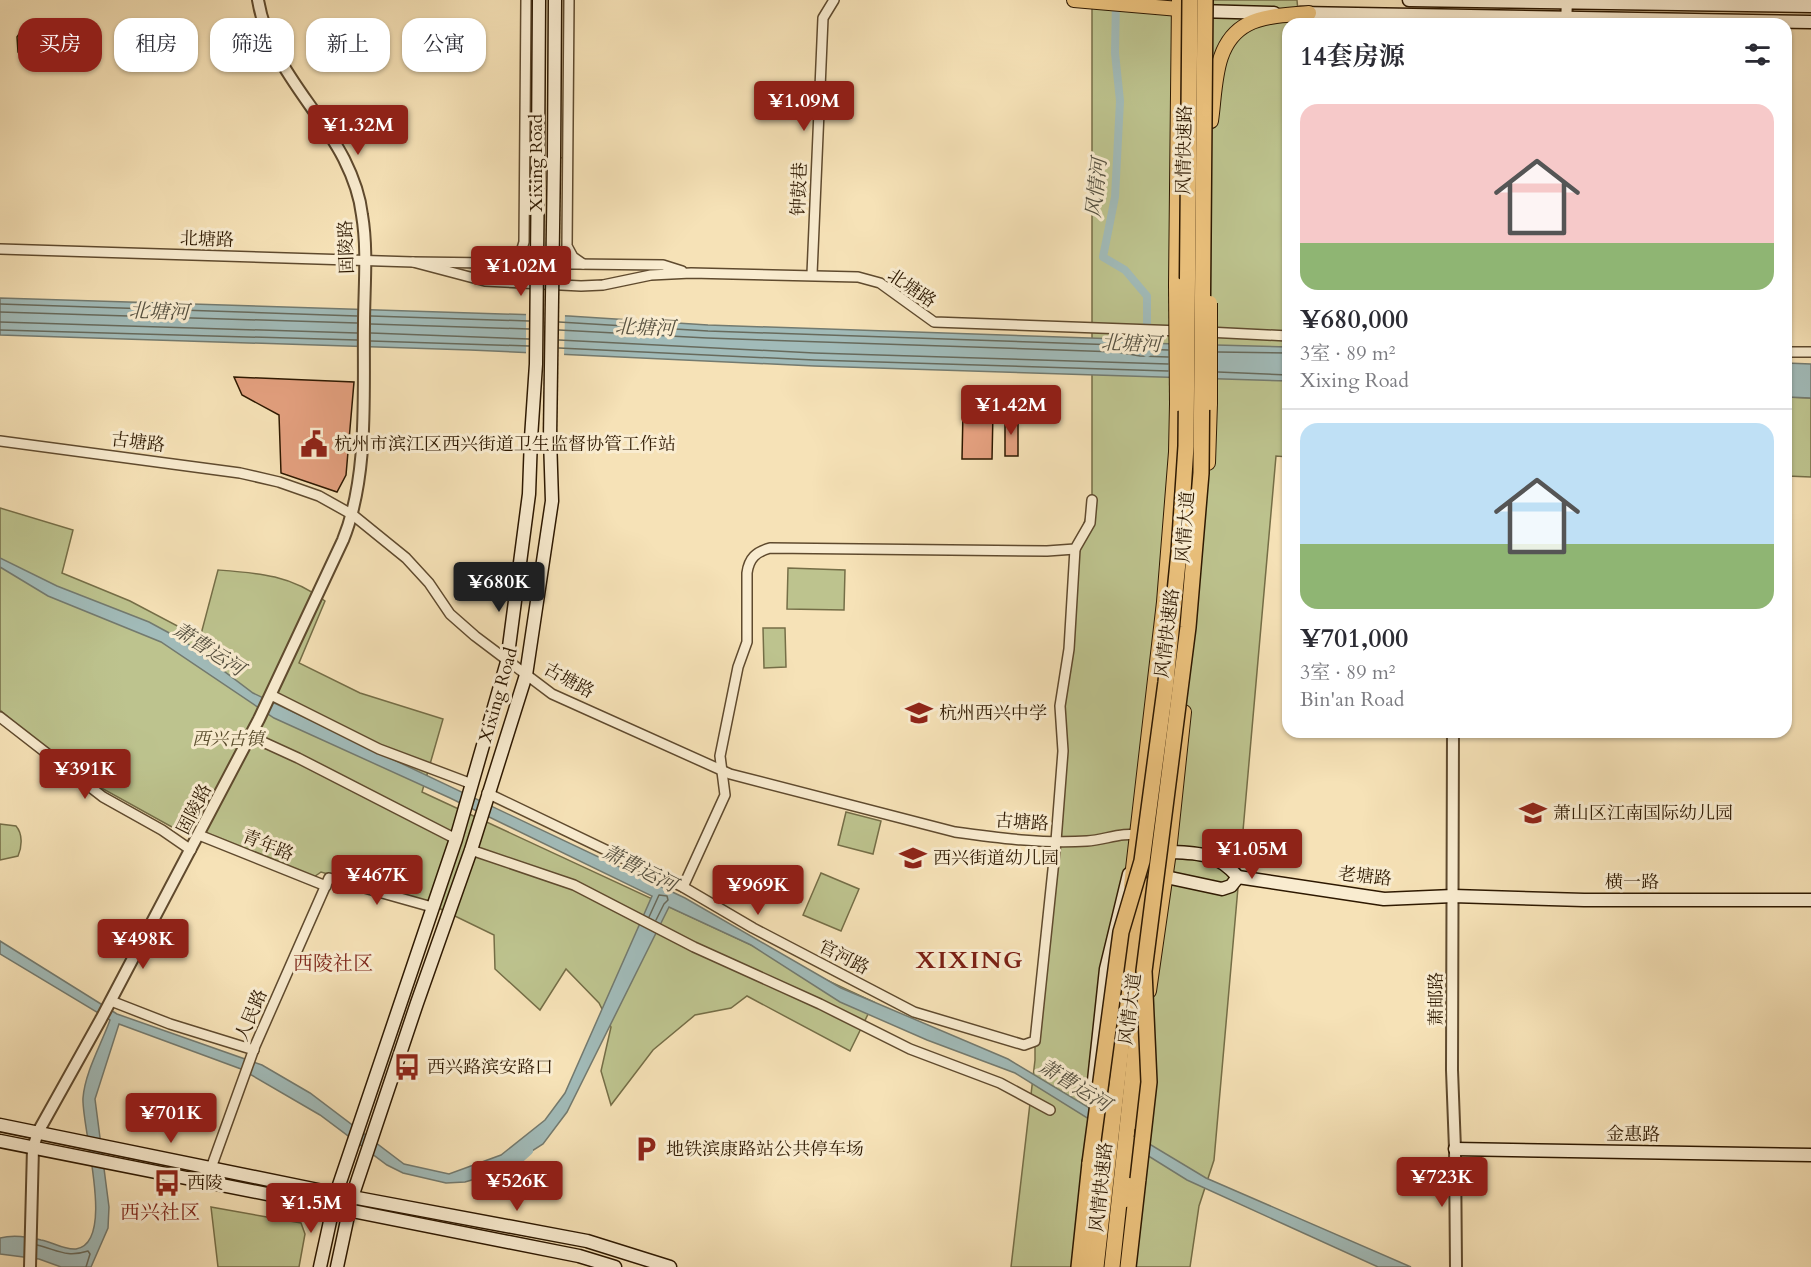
<!DOCTYPE html>
<html lang="zh">
<head>
<meta charset="utf-8">
<style>
	body { margin:0; font-family:Cardo,"Noto Serif SC",serif; background:#f2f2f3; color:#2b2b33; height:100vh; display:flex; flex-direction:column; font-size:22px; white-space:nowrap }
	* { box-sizing:border-box; margin:0 }
	p { font-size:20px; color:#7c7c81 }
	.icon { flex:none; width:33px; height:33px; fill:none; stroke:currentColor; stroke-width:2; stroke-linecap:round; stroke-linejoin:round }
	.map { position:relative; flex:1; overflow:hidden }
	.panel { position:absolute; left:1282px; top:18px; width:510px; height:720px; display:flex; flex-direction:column; background:#fff; border-radius:18px; box-shadow:0 2px 4px #0004 }
	.panel>* { flex:none }
	.top-card { position:absolute; left:18px; top:18px; width:570px; height:54px; display:flex; gap:12px }
	.price { position:absolute; translate:-50% -51px; padding:0 14px; border-radius:6px; background:#8f2418; color:#fff; font-size:20px; line-height:39px; filter:drop-shadow(0 2px 3px #0008) }
	.price::after { content:''; position:absolute; left:50%; top:36px; width:18px; height:14px; margin-left:-9px; background:inherit; clip-path:polygon(0 0,100% 0,50% 100%) }
	.price.active { background:#222; color:#fff }
	ul { padding:0; list-style:none }
	li { display:grid; align-content:center; gap:12px; height:318px; padding:0 18px }
	li+li { border-top:2px solid #e1e1e2 }
	li span { display:grid; place-items:center; height:186px; border-radius:18px; color:#555 }
	li>.icon { margin-inline-start:auto }
	span .icon { width:108px; height:108px; fill:#fffc; stroke-width:1 }
	li b { font-size:26px }
	h2 { display:flex; justify-content:space-between; align-items:center; height:72px; padding:0 18px; font-size:26px }
	.chip { padding:0 21px; border-radius:18px; background:#fff; box-shadow:0 2px 4px #0004; font-size:21px; line-height:54px }
	.chip.active { background:#8f2418; color:#fff }
	.map>svg:first-child { display:block }
</style>
</head>
<body>
<div class="map">
<svg width="1811" height="1267" viewBox="0 0 1811 1267">
	<rect width="100%" height="100%" fill="#f6e2b7"/>
	<filter id="stains"><feTurbulence type="fractalNoise" baseFrequency=".00333" numOctaves="4"/><feColorMatrix values="0 0 0 0 .2 0 0 0 0 .09 0 0 0 0 .02 0 0 0 .5 -.17"/></filter>
	<radialGradient id="worn" r=".72"><stop offset=".6" stop-color="#630" stop-opacity="0"/><stop offset="1" stop-color="#630" stop-opacity=".3"/></radialGradient>
	<g fill="#bdc38e" stroke="#756e47" stroke-width="1.5">
		<path d="M1092,0H1297L1299,24H1288V457L1276,456L1214,1160L1199,1206L1190,1267H1011L1035,1060V1041L1056,841L1060,706L1075,549L1092,500Z"/>
		<path d="M1786,397L1811,398V477L1787,476Z"/>
		<path d="M0,508L73,530L62,573L130,601L200,638L218,570C259,573 291,575 325,601L299,663L360,693L443,719L422,792L874,1002L850,1051L747,996L731,1008L695,1015L653,1050L611,1105L601,1071L611,1027L599,1003L566,969L540,1010L495,969L494,935L422,900L328,874L321,872L314,877L190,837L67,769L0,710Z"/>
		<path d="M788,568L845,570L844,610L787,609Z"/>
		<path d="M763,628H785L786,667L764,668Z"/>
		<path d="M846,812L881,821L873,854L838,845Z"/>
		<path d="M0,824L16,826C23,834 22,847 18,856L0,860Z"/>
		<path d="M821,873L859,889L841,931L803,915Z"/>
		<path d="M211,1207L301,1223L305,1234L299,1267H218Z"/>
	</g>
	<g fill="#a1bbb9" stroke="#737a6f" stroke-width="1.5">
		<path d="M0,298L569,316L708,325L1119,339L1141,343L1288,347V381L814,366L470,350L0,335Z"/>
		<path d="M1786,363L1811,364V398L1787,397Z"/>
		<path d="M0,558L57,586L149,622L184,641L253,693L685,898L841,988L1008,1059L1206,1178L1411,1267H1378L1187,1180L1015,1073L927,1040L840,1002L751,945L669,907L567,1112L543,1144L499,1172L465,1182L446,1183L403,1173L387,1165L320,1115L241,1069L119,1024L95,1099L109,1207L108,1228L91,1267H61L39,1259L0,1254V1238C12,1235 29,1237 41,1240C53,1242 63,1250 76,1249C117,1243 81,1126 83,1098C85,1072 101,1045 110,1020L0,954V941L117,1014L262,1065L310,1093L404,1164L449,1174L501,1155L545,1120L565,1093L652,896L450,798L274,718L161,642L48,596L0,567Z"/>
	</g>
	<path fill="#f6e2b7" d="M526,312L565,313L564,357L526,355Z"/>
	<g fill="none" stroke-linecap="round" stroke-linejoin="round">
		<g stroke="#676a5c" stroke-width="1.5">
			<path d="M0,304L357,316"/>
			<path d="M0,312L357,323"/>
			<path d="M371,316L529,321"/>
			<path d="M0,322L357,333"/>
			<path d="M559,322L708,331L1118,345L1141,349L1168,350"/>
			<path d="M371,324L529,329"/>
			<path d="M0,330L357,340"/>
			<path d="M559,330L707,338L1117,352L1140,356L1168,357"/>
			<path d="M371,333L529,339"/>
			<path d="M559,340L814,353L1168,364"/>
			<path d="M371,341L529,346"/>
			<path d="M559,348L814,360L1168,371"/>
			<path d="M1218,352L1288,353"/>
			<path d="M1218,372L1288,375"/>
			<path d="M649,917L659,895L667,896L668,900L664,904L656,920"/>
			<path d="M37,1245C58,1250 66,1258 88,1251L90,1254L86,1267"/>
		</g>
		<g stroke="#a1bbb9" stroke-width="8">
			<path d="M1116,0L1115,53L1120,101L1115,197L1103,257L1125,270L1147,296V353"/>
			<path d="M492,1172L510,1168L529,1151"/>
		</g>
	</g>
	<g fill="#e4a07f" stroke="#2d1800" stroke-width="1.5">
		<path d="M123,28H167V57H121L119,34Z"/>
		<path d="M21,31H95V56L21,57L18,52L17,37Z"/>
		<path d="M234,377L354,382L346,475L337,492L281,473L279,415L242,395Z"/>
		<path d="M963,411L993,412L992,459H962Z"/>
		<rect x="1005" y="417" width="13" height="39"/>
	</g>
	<g fill="none" stroke-linecap="round" stroke-linejoin="round">
		<defs>
			<g id="minor">
				<path d="M569,0L567,246L573,257L583,264"/>
				<path d="M0,249L413,262L663,265L682,271"/>
				<path d="M413,262L485,281L581,286L603,285L651,275L691,273L858,277L880,283L934,322L1181,331"/>
				<path d="M510,263L521,252L524,242L526,0"/>
				<path d="M812,274L823,18L834,0"/>
				<path d="M1207,332L1288,336"/>
				<path d="M1786,352H1811"/>
				<path d="M0,441L240,473L279,482L319,496L353,515L406,558L429,583L450,614L475,636L552,694L730,774L955,832C998,838 1044,844 1087,841C1106,840 1122,831 1142,836"/>
				<path d="M271,695L379,749L472,784"/>
				<path d="M0,717L103,797L162,830L191,850"/>
				<path d="M250,736L298,758L456,839"/>
				<path d="M487,793L683,887L753,928L914,1012L1024,1045L1035,1041L1056,841L1063,751L1060,706L1069,649L1075,549"/>
				<path d="M199,835L326,886"/>
				<path d="M471,850L574,885L694,947L820,1004L910,1049L1000,1083L1050,1110"/>
				<path d="M683,887L725,795L720,756L738,667L747,642V573C749,558 756,552 770,548L1047,551L1075,549L1090,523L1092,500"/>
				<path d="M111,1001L170,1024L254,1050"/>
				<path d="M211,1168L255,1046L329,878L432,907"/>
			</g>
			<g id="tertiary">
				<path d="M1566,24L1567,0"/>
				<path d="M1453,732L1452,1070L1455,1149L1456,1267"/>
				<path d="M30,1267L33,1148L38,1132L101,1019L259,719L343,540C369,476 363,394 364,324C364,289 368,250 362,215C360,197 352,175 344,159C315,103 269,65 258,0"/>
			</g>
			<g id="secondary">
				<path d="M1409,0L1811,6"/>
				<path d="M1198,11L1274,13"/>
				<path d="M1300,13L1811,22"/>
				<path d="M538,157L539,0"/>
				<path d="M554,157L555,0"/>
				<path d="M1166,877L1222,889L1231,886L1238,877C1218,853 1198,853 1169,852"/>
				<path d="M1238,877L1384,899L1453,896L1584,900H1811"/>
				<path d="M1092,1099L1106,969L1129,874"/>
				<path d="M0,1125L352,1197L587,1241L670,1267"/>
				<path d="M0,1141L579,1256L615,1267"/>
				<path d="M1455,1149L1811,1155"/>
				<path d="M320,1267L336,1194L456,839L507,662L529,494L531,438"/>
				<path d="M337,1267L352,1197L417,1003L471,850L526,675L552,501L550,438"/>
			</g>
			<g id="primary">
				<path d="M1074,0L1179,9"/>
				<path d="M1211,121C1216,87 1213,42 1248,24C1265,15 1290,15 1309,13"/>
				<path d="M1176,285L1179,0"/>
				<path d="M1208,463L1210,403"/>
				<path d="M1131,886L1164,602L1176,452L1177,404"/>
				<path d="M1149,991L1169,852L1184,712"/>
				<path d="M1135,1122L1142,1055"/>
				<path d="M1126,1200L1133,1144"/>
				<path d="M1089,1267L1106,1095"/>
			</g>
			<g id="trunk">
				<path d="M1079,1267L1090,1163"/>
				<path d="M1096,1267L1140,882"/>
				<path d="M1112,1267L1141,999"/>
				<path d="M1128,1267L1138,1179"/>
			</g>
		</defs>
		<use href="#minor" stroke="#5f4a2e" stroke-width="12"/>
		<use href="#tertiary" stroke="#5f4a2e" stroke-width="14"/>
		<use href="#secondary" stroke="#2d1800" stroke-width="15"/>
		<use href="#primary" stroke="#2d1800" stroke-width="16"/>
		<use href="#trunk" stroke="#2d1800" stroke-width="18"/>
		<use href="#minor" stroke="#f9ecd0" stroke-width="9"/>
		<use href="#tertiary" stroke="#f9ecd0" stroke-width="10"/>
		<use href="#secondary" stroke="#f9ecd0" stroke-width="12"/>
		<use href="#primary" stroke="#ebc17c" stroke-width="14"/>
		<use href="#trunk" stroke="#ebc17c" stroke-width="15"/>
		<defs>
			<g id="secondary-bridge">
				<path d="M531,438L536,364L538,157"/>
				<path d="M550,438L554,157"/>
			</g>
			<g id="primary-bridge">
				<path d="M1176,285L1177,404"/>
				<path d="M1210,403V303"/>
			</g>
			<g id="trunk-bridge">
				<path d="M1090,1163L1121,932L1142,861L1166,682L1179,552L1186,446L1190,0"/>
				<path d="M1138,1179L1149,1082L1144,971L1188,627L1201,473L1205,0"/>
			</g>
		</defs>
		<use href="#secondary-bridge" stroke="#2d1800" stroke-width="15" stroke-linecap="butt"/>
		<use href="#primary-bridge" stroke="#2d1800" stroke-width="16" stroke-linecap="butt"/>
		<use href="#trunk-bridge" stroke="#2d1800" stroke-width="18" stroke-linecap="butt"/>
		<use href="#secondary-bridge" stroke="#f9ecd0" stroke-width="12"/>
		<use href="#primary-bridge" stroke="#ebc17c" stroke-width="14"/>
		<use href="#trunk-bridge" stroke="#ebc17c" stroke-width="15"/>
	</g>
	<defs>
		<symbol id="civic-bare" viewBox="-9 -9 18 18"><path d="M-.6-6.5H3V-4.5H.6V-3L4-1V1h2V6H-6V1h2V-1L-.6-3ZM-1.2 2.5V6h2.4V2.5Z" fill="#8f2418" stroke="#f9ecd0" stroke-width="2.5" paint-order="stroke"/></symbol>
		<symbol id="school-bare" viewBox="-9 -9 18 18"><path d="M0-5L7-2L0 1L-7-2ZM-4 1L0 2.5L4 1V4Q0 6-4 4Z" fill="#8f2418" stroke="#f9ecd0" stroke-width="2.5" paint-order="stroke"/></symbol>
		<symbol id="bus-bare" viewBox="-9 -9 18 18"><path d="M-5-6H5V4H4V6H2V4H-2V6H-4V4H-5ZM-3.5-4V0h7V-4ZM-3.5 1.2v1.5H-2V1.2ZM2 1.2v1.5H3.5V1.2Z" fill="#8f2418" stroke="#f9ecd0" stroke-width="2.5" paint-order="stroke"/></symbol>
		<symbol id="parking-bare" viewBox="-9 -9 18 18"><path d="M-3.5-5.5H1a3.5 3.5 0 0 1 0 7H-1V5.5H-3.5ZM-1-3.4V-.6H.8a1.4 1.4 0 0 0 0-2.8Z" fill="#8f2418" stroke="#f9ecd0" stroke-width="2.5" paint-order="stroke"/></symbol>
	</defs>
	<g fill-rule="evenodd">
		<use href="#civic-bare" x="295" y="425" width="38" height="38"/>
		<use href="#school-bare" x="900" y="694" width="38" height="38"/>
		<use href="#school-bare" x="1514" y="794" width="38" height="38"/>
		<use href="#school-bare" x="894" y="839" width="38" height="38"/>
		<use href="#bus-bare" x="388" y="1048" width="38" height="38"/>
		<use href="#parking-bare" x="627" y="1130" width="38" height="38"/>
		<use href="#bus-bare" x="148" y="1164" width="38" height="38"/>
	</g>
	<g text-anchor="middle" stroke-width="6" stroke-linejoin="round" paint-order="stroke">
		<g font-size="18" fill="#2d1800" stroke="#f9ecd0">
			<text transform="translate(1184 150) rotate(-89)" y="6">风情快速路</text>
			<text transform="translate(536 163) rotate(-90)" y="6">Xixing Road</text>
			<text transform="translate(799 189) rotate(-88)" y="6">钟鼓巷</text>
			<text transform="translate(207 239) rotate(2)" y="6">北塘路</text>
			<text transform="translate(346 247) rotate(-92)" y="6">固陵路</text>
			<text transform="translate(912 288) rotate(34)" y="6">北塘路</text>
			<text transform="translate(138 442) rotate(7)" y="6">古塘路</text>
			<text transform="translate(1185 527) rotate(-86)" y="6">风情大道</text>
			<text transform="translate(1167 633) rotate(-83)" y="6">风情快速路</text>
			<text transform="translate(569 680) rotate(29)" y="6">古塘路</text>
			<text transform="translate(498 695) rotate(-74)" y="6">Xixing Road</text>
			<text transform="translate(194 809) rotate(-63)" y="6">固陵路</text>
			<text transform="translate(1022 822) rotate(4)" y="6">古塘路</text>
			<text transform="translate(268 845) rotate(22)" y="6">青年路</text>
			<text transform="translate(1365 876) rotate(6)" y="6">老塘路</text>
			<text x="1632" y="888">横一路</text>
			<text transform="translate(844 957) rotate(27)" y="6">官河路</text>
			<text transform="translate(1436 999) rotate(-90)" y="6">萧邮路</text>
			<text transform="translate(1130 1009) rotate(-83)" y="6">风情大道</text>
			<text transform="translate(251 1015) rotate(-67)" y="6">人民路</text>
			<text transform="translate(1633 1134) rotate(1)" y="6">金惠路</text>
			<text transform="translate(1101 1187) rotate(-84)" y="6">风情快速路</text>
		</g>
		<g font-size="18" fill="#2d1800" stroke="#f9ecd0" text-anchor="start">
			<text x="334" y="450">杭州市滨江区西兴街道卫生监督协管工作站</text>
			<text x="939" y="719">杭州西兴中学</text>
			<text x="1553" y="819">萧山区江南国际幼儿园</text>
			<text x="933" y="864">西兴街道幼儿园</text>
			<text x="427" y="1073">西兴路滨安路口</text>
			<text x="666" y="1155">地铁滨康路站公共停车场</text>
			<text x="187" y="1189">西陵</text>
		</g>
		<g font-size="18" font-style="italic" fill="#584b2b" stroke="#f9ecd0">
			<text x="228" y="745">西兴古镇</text>
		</g>
		<g font-size="20" font-style="italic" fill="#565141" stroke="#f9ecd0">
			<text transform="translate(1096 188) rotate(-84)" y="7">风情河</text>
			<text transform="translate(159 311) rotate(2)" y="7">北塘河</text>
			<text transform="translate(645 327) rotate(2)" y="7">北塘河</text>
			<text transform="translate(1131 343) rotate(2)" y="7">北塘河</text>
			<text transform="translate(209 649) rotate(33)" y="7">萧曹运河</text>
			<text transform="translate(640 868) rotate(27)" y="7">萧曹运河</text>
			<text transform="translate(1075 1085) rotate(32)" y="7">萧曹运河</text>
		</g>
		<g font-size="20" fill="#7a1f14" stroke="#f9ecd0">
			<text x="333" y="970">西陵社区</text>
			<text x="160" y="1219">西兴社区</text>
		</g>
		<g font-size="24" font-weight="bold" letter-spacing="1.5" fill="#7a1f14" stroke="#f9ecd0">
			<text x="970" y="968">XIXING</text>
		</g>
	</g>
	<rect width="100%" height="100%" filter="url(#stains)"/>
	<rect width="100%" height="100%" fill="url(#worn)"/>
</svg>
<b class="price" style="left:804px;top:132px">¥1.09M</b>
<b class="price" style="left:358px;top:156px">¥1.32M</b>
<b class="price" style="left:521px;top:297px">¥1.02M</b>
<b class="price" style="left:1011px;top:436px">¥1.42M</b>
<b class="price active" style="left:499px;top:613px">¥680K</b>
<b class="price" style="left:85px;top:800px">¥391K</b>
<b class="price" style="left:1252px;top:880px">¥1.05M</b>
<b class="price" style="left:377px;top:906px">¥467K</b>
<b class="price" style="left:758px;top:916px">¥969K</b>
<b class="price" style="left:143px;top:970px">¥498K</b>
<b class="price" style="left:171px;top:1144px">¥701K</b>
<b class="price" style="left:1442px;top:1208px">¥723K</b>
<b class="price" style="left:517px;top:1212px">¥526K</b>
<b class="price" style="left:311px;top:1234px">¥1.5M</b>
<div class="top-card">
<a class="chip active">买房</a>
<a class="chip">租房</a>
<a class="chip">筛选</a>
<a class="chip">新上</a>
<a class="chip">公寓</a>
</div>
<section class="panel">
<h2>14套房源<svg class="icon" aria-label="filters" viewBox="0 0 24 24"><path d="M4 7h16M4 17h16"/><circle cx="9" cy="7" r="2"/><circle cx="15" cy="17" r="2"/></svg></h2>
<ul>
<li><span style="background:linear-gradient(#f6c9c9 75%,#8fb573 0)"><svg class="icon" aria-label="home" viewBox="0 0 24 24"><path d="M3 11l9-7 9 7M6 9v11h12V9"/></svg></span><div><b>¥680,000</b><p>3室 · 89 m²</p><p>Xixing Road</p></div></li>
<li><span style="background:linear-gradient(#bfe0f5 65%,#8fb573 0)"><svg class="icon" aria-label="home" viewBox="0 0 24 24"><path d="M3 11l9-7 9 7M6 9v11h12V9"/></svg></span><div><b>¥701,000</b><p>3室 · 89 m²</p><p>Bin'an Road</p></div></li>
</ul>
</section>
</div>
</body>
</html>
